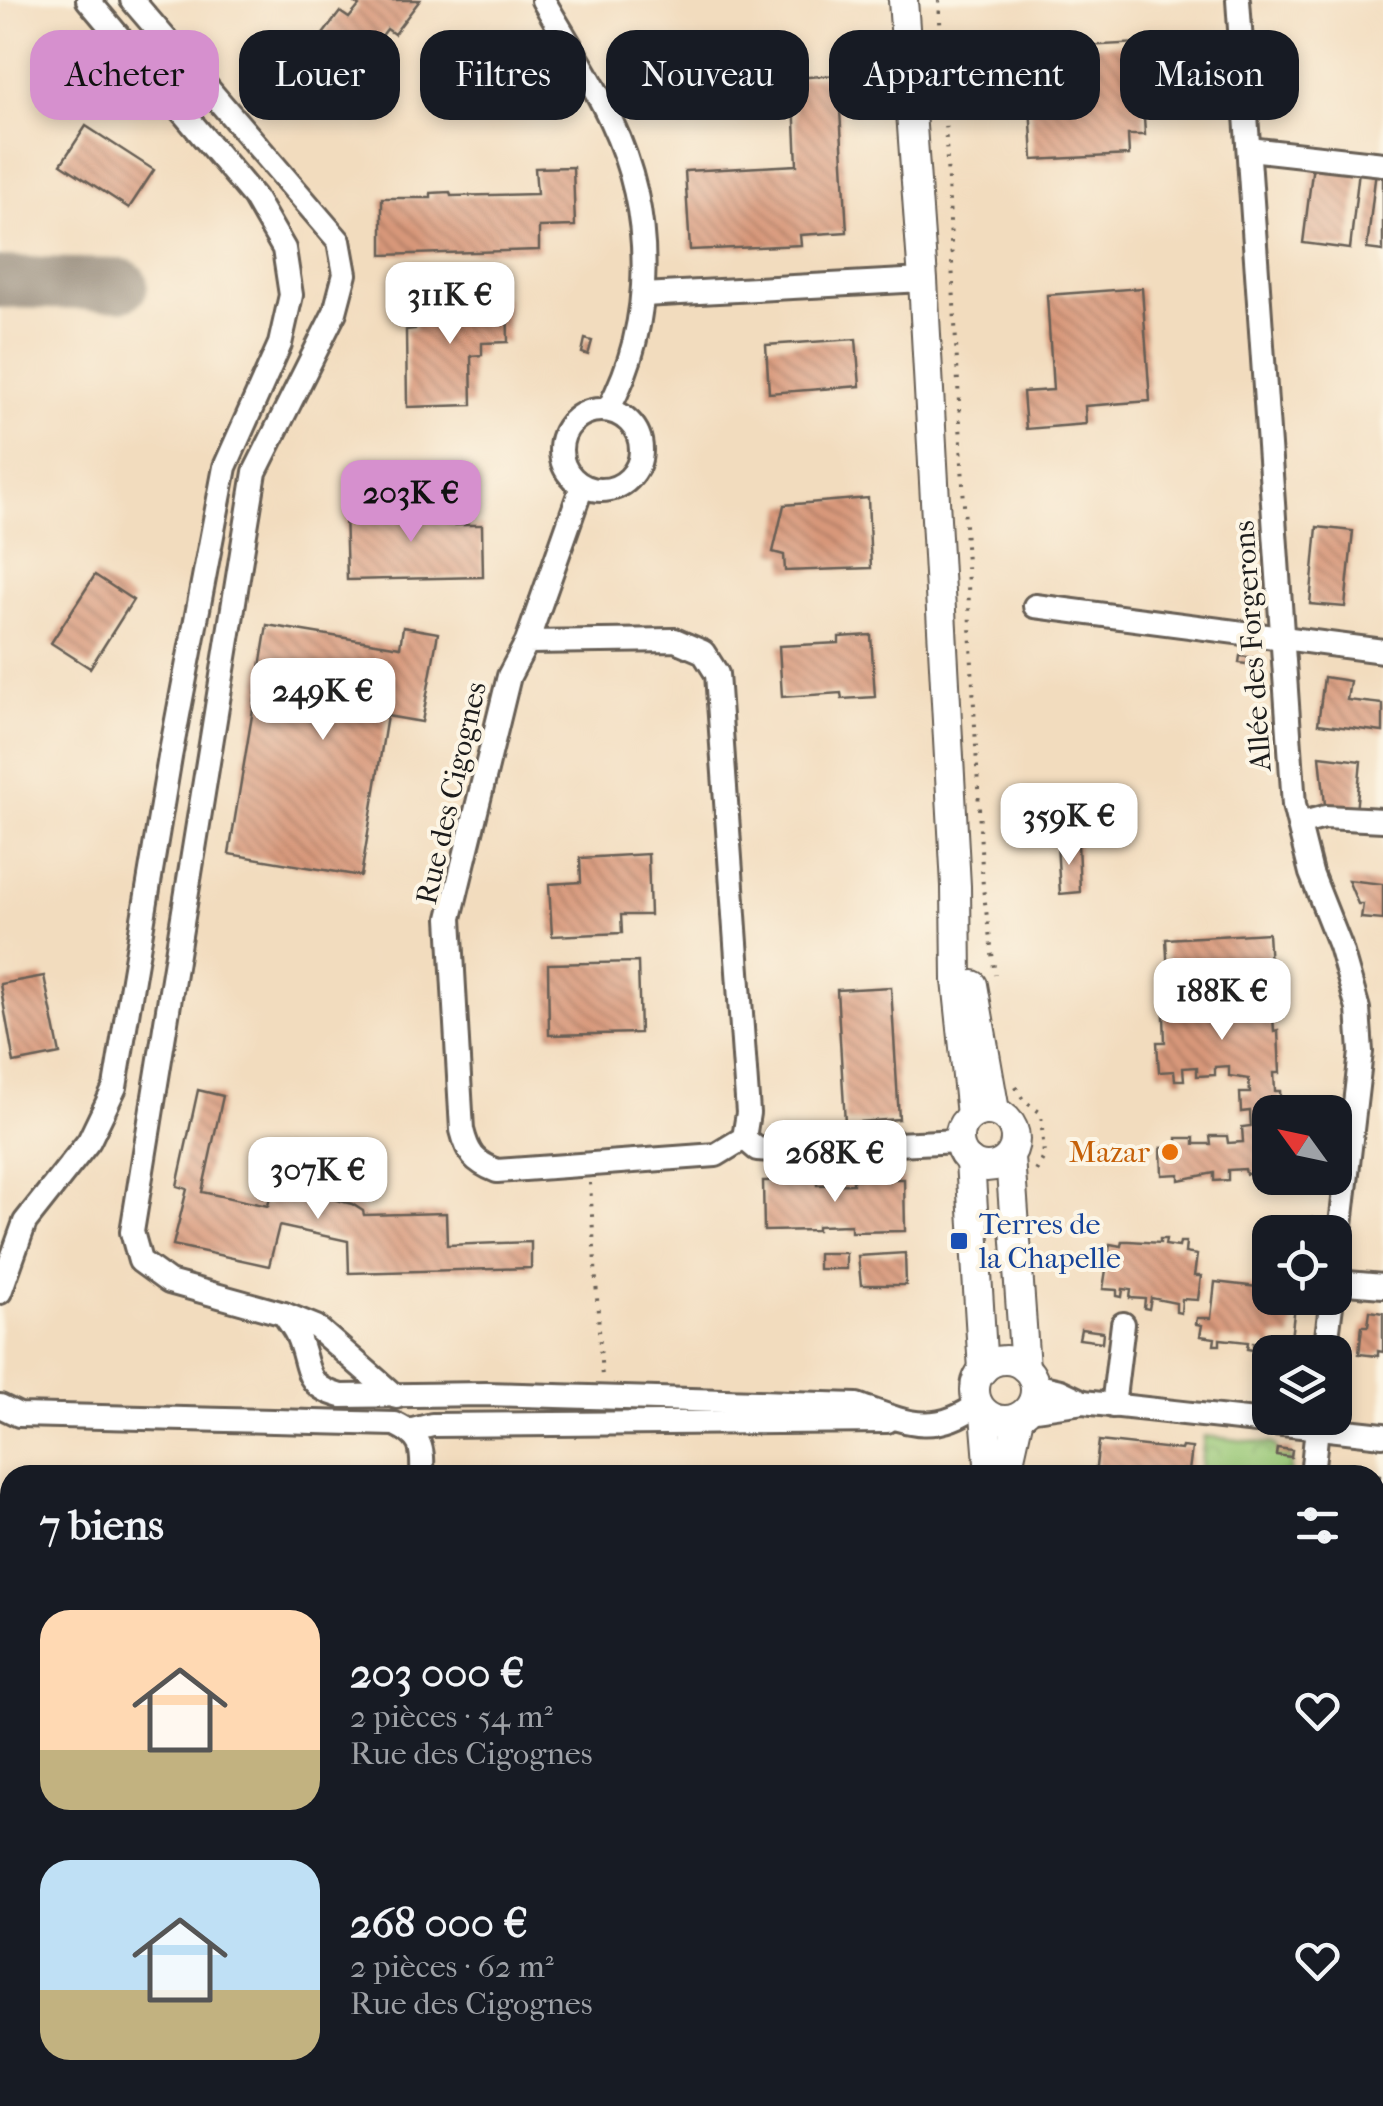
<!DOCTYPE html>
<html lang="fr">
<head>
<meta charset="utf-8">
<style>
	body { margin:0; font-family:"IM FELL French Canon",serif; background:#20242c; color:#f1f3f6; height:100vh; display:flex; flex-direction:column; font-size:38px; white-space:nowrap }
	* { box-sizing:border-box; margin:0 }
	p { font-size:32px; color:#9ea1a6 }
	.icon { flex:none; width:55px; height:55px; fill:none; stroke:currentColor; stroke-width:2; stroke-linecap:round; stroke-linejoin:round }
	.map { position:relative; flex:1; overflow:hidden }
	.panel { position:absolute; left:0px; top:1465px; width:1385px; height:642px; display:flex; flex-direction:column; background:#171b24; border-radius:30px 30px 0 0; box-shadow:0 5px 15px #0003 }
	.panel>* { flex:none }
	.banner { position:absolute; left:30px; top:30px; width:1325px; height:90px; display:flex; gap:20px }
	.needle { width:65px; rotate:303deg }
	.controls { position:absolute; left:1252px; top:1095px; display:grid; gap:20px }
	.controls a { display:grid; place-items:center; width:100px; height:100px; border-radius:20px; background:#171b24; box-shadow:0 5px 15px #0003; font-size:50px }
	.price { position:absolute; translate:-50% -85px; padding:0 22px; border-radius:20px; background:#fff; color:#222; font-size:32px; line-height:65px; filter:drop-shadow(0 2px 5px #0008) }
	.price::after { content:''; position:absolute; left:50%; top:60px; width:30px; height:22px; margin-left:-15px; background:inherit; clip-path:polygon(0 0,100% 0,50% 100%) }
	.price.selected { background:#d690ce; color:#111 }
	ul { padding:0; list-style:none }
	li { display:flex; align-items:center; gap:30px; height:250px; padding:0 40px }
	li span { display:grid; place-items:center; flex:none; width:280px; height:200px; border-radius:30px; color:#555 }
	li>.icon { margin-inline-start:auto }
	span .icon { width:120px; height:120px; fill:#fffc; stroke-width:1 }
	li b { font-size:42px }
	h2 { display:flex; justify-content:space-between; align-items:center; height:120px; padding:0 40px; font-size:42px }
	.pill { padding:0 35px; border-radius:30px; background:#171b24; box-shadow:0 5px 15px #0003; font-size:35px; line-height:90px }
	.pill.selected { background:#d690ce; color:#111 }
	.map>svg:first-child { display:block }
</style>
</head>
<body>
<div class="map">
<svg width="1383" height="2106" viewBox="0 0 1383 2106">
	<defs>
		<pattern id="park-crowns" width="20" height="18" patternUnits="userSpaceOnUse" patternTransform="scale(2.5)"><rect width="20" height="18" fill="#98c776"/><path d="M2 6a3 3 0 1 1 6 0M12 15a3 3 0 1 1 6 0" fill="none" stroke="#82aa66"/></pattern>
		<pattern id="building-back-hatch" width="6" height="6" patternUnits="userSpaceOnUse" patternTransform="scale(2.5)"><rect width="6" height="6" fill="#d8987a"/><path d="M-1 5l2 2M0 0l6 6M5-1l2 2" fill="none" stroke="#ae7b63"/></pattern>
	</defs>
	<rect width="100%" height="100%" fill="#fcf5e5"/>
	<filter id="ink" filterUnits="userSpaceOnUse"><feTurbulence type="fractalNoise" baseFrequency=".01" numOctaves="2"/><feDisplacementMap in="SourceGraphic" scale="20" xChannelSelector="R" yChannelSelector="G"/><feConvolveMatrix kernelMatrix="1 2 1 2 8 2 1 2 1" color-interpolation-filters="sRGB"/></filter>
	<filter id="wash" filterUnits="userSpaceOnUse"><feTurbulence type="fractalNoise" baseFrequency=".0048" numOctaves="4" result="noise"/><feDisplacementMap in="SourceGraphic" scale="40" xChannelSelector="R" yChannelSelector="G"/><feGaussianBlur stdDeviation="2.25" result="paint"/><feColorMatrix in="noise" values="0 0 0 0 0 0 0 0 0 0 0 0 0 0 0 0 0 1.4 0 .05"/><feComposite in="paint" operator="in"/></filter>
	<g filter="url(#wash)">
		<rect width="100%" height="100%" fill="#f2dcbe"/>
		<path fill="url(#park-crowns)" stroke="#5a7249" stroke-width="2.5" d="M1204,1436L1273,1444L1277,1448V1455L1291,1457L1290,1475H1200Z"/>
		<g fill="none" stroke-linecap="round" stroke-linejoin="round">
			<g stroke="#877c6d" stroke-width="52">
				<path d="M0,282L122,285"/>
				<path d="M0,2047L10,2060"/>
				<path d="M39,2098L45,2106"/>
			</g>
		</g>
		<g id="blocks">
			<g fill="url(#building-back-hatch)">
				<path d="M351,0H420L394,34L387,29L378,41L391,51L345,109L295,71L340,12L349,18L359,6Z"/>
				<path d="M1140,43L1145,135H1128L1129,155L1033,160L1030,103L995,104L992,46L1027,44V49Z"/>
				<path d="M838,75L847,232L800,235L801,245L690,250L685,171L797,165L793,78Z"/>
				<path d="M86,126L154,170L129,208L61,164Z"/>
				<path d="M1313,164L1359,170L1350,249L1303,243Z"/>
				<path d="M573,167L575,226L539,227V250L382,255V198H431V193L450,192L451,196L537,194L535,168Z"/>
				<path d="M1376,170L1383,171V251L1367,249Z"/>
				<path d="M1142,288L1150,401L1085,406L1086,424L1026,429L1023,392L1053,390L1047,295Z"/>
				<path d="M507,297L508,342L482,343V355L471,356L472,405L407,407L406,330L415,329L414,299Z"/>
				<path d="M585,339L592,341L588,355L582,353Z"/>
				<path d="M856,339L860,386L769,393L766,345Z"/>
				<path d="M868,498L871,568L785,571L784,555L773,552L784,505Z"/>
				<path d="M454,508V525H482L483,577L347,580L345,510Z"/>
				<path d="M1317,527L1353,531L1345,607L1310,604Z"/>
				<path d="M95,575L133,600L90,668L51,643Z"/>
				<path d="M267,625L400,647L403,627L438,633L422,722L387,716L361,876L229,854Z"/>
				<path d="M871,635L875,697L842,699L841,693L782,697L779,646L839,643V637Z"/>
				<path d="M1240,656L1255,658L1254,665L1239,663Z"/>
				<path d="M1324,677L1350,681L1347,700L1383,704V732L1318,724Z"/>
				<path d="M1320,756L1361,761L1356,812L1325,805Z"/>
				<path d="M1078,842L1080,892L1060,894L1057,843Z"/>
				<path d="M648,854L650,915H621L622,933L552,936L549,884L581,882L580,858Z"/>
				<path d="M1348,880L1383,884V920L1361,918L1363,904H1358Z"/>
				<path d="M1268,933L1274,1032L1278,1031L1280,1073H1274L1275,1091H1280L1281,1111L1270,1112V1169H1262V1173L1246,1174L1245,1169L1228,1170V1180L1214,1181V1173L1179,1180V1174L1162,1175L1161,1148L1177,1147V1138H1194V1144H1211L1210,1136H1227L1228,1143L1243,1142L1242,1127L1251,1126L1250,1111L1241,1112L1240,1093H1250L1249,1079L1229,1076V1066L1215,1067V1075L1197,1076V1067L1183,1068L1184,1080H1175L1174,1071L1159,1072L1157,1042H1165L1163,992L1169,991L1166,939Z"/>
				<path d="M638,962L640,1033L549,1035L548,964Z"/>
				<path d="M44,976L60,1054L14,1063L0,984Z"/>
				<path d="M891,987L899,1119L845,1123L837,990Z"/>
				<path d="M198,1090L223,1096L202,1192L268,1206L271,1192L313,1194L352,1204L363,1211L364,1215L446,1213L447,1245L531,1242V1268L349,1273L348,1241L279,1226L269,1266L173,1245L187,1189L177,1186Z"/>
				<path d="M853,1179H904L905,1231L851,1232V1225L817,1226V1230L764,1231L763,1181L817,1180V1185L853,1184Z"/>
				<path d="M1312,1218L1313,1232H1305L1304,1219Z"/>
				<path d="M1160,1239H1166L1165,1245L1179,1247L1180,1242H1186L1185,1253L1197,1255L1194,1276H1201L1198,1300L1182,1299L1181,1313L1176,1312V1303L1151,1298L1149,1309L1144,1308L1145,1299L1130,1298L1131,1290L1123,1289L1122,1297L1117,1296V1290L1103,1289L1110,1244L1121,1246L1122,1241H1129L1160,1243Z"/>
				<rect x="818" y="1253" width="28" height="16"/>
				<path d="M905,1253L906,1285H861L858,1256Z"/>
				<path d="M1215,1282L1266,1288L1270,1291V1298H1296L1291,1338L1274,1336L1273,1349H1267L1268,1344L1253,1343V1350L1247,1349L1248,1342L1220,1339V1345H1214L1215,1338L1200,1336L1202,1325L1196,1324L1197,1318H1211Z"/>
				<path d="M1370,1311L1383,1313V1352L1378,1351V1356L1359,1354L1362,1326H1368Z"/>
				<path d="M1081,1329L1103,1332L1102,1342L1079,1339Z"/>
				<path d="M1099,1441L1181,1450L1182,1447L1192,1448L1189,1471L1185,1470L1184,1475H1095Z"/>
				<path d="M1277,1448L1292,1450L1291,1457L1276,1455Z"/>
				<path d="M1375,1474L1380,1475L1378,1499H1375Z"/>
				<path d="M1375,1563L1383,1564V1591L1375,1590Z"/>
				<path d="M1379,1677H1383V1723L1375,1722Z"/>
				<path d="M1375,1752L1383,1753V1799L1375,1798Z"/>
				<path d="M1375,1820L1383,1821V1866L1375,1865Z"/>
				<path d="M1375,1893L1383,1894V1919L1375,1918Z"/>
				<path d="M1375,1985L1383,1986V2009L1375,2008Z"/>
				<path d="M1092,2098H1125L1124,2106L1092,2105Z"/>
				<path d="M1146,2098H1170V2102L1182,2103V2106H1146Z"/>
				<path d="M1196,2098H1220L1219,2106H1195Z"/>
			</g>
		</g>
	</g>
	<g filter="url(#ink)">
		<use href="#blocks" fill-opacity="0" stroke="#675f55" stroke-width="2.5"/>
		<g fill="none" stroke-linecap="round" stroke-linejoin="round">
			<defs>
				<g id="minor">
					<path d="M132,0L339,241L345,274L335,312L255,472L132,1232L140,1261L169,1282L284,1314C288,1321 294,1328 297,1335C311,1366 301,1385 341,1396L486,1394L857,1405C905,1422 934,1437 978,1404"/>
					<path d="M543,0C566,40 592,79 611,121C654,212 656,321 608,410"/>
					<path d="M1238,0L1294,805L1311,873L1340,946L1358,1009L1361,1052L1335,1277"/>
					<path d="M1249,149L1383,164"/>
					<path d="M643,295L923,280"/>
					<circle cx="601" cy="450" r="40"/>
					<path d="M1035,606L1383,651"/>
					<path d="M527,642L675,640L703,652L717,674L748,1113L744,1138L716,1155L497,1171C474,1162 468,1154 462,1130L450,918L509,676L527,642L582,486"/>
					<path d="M1299,824L1325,817L1383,820"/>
					<path d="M744,1138L757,1149L771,1150L959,1141"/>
					<path d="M1335,1282L1383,1286"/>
					<path d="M0,1292L25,1222L89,1141L115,1087L170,757L225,467L280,344L291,295L284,249L254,197L88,0"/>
					<path d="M284,1314L316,1327L396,1397"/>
					<path d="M1325,1352L1332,1298"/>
					<path d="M1034,1385L1060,1391L1083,1402"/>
					<path d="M0,1406L19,1415L395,1424C422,1437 423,1447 422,1475"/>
					<path d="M1113,1406L1123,1324"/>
					<path d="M1028,1410L1083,1402L1383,1435"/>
					<path d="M409,1431L432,1425L887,1421"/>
					<path d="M1312,1475L1318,1418"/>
					<path d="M1375,1947L1383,1948"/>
					<path d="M507,2098L510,2106"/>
					<path d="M714,2098L727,2106"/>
					<path d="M224,2106L236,2098"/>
					<path d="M684,2106L689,2098"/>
				</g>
				<g id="major">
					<path d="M903,0L923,280L956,886L957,980L971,1115"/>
					<path d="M973,985L995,1111"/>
					<circle cx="987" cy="1139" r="28"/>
					<path d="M1010,1157L1025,1368"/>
					<path d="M970,1161L983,1370"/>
					<circle cx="1005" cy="1390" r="30"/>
					<path d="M985,1413L990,1475"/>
					<path d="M1006,1475L1019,1417"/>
					<path d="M1034,2098L1035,2106"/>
					<path d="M998,2106L999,2098"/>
				</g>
			</defs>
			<use href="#minor" stroke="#675f55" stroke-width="28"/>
			<use href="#major" stroke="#675f55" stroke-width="32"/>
			<g stroke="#675f55" stroke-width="4" stroke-dasharray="2.5 8" stroke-linecap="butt">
				<path d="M939,0L983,888L995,975"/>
				<path d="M1016,1087L1023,1100L1041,1113L1044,1157L1035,1173"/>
				<path d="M590,1183L602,1378"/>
				<path d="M1375,2063L1383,2064"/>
				<path d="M1061,2098V2106"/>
			</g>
			<use href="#minor" stroke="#fff" stroke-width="22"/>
			<use href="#major" stroke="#fff" stroke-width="28"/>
		</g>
	</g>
	<circle fill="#e8710a" stroke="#fcf5e5" stroke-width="4" cx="1170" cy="1152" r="10"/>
	<rect fill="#1a4fb4" stroke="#fcf5e5" stroke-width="4" x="949" y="1231" width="20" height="20" rx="5"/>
	<g text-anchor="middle" stroke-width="8" stroke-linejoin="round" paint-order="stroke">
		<g font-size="30" fill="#1c1c1c" stroke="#fcf5e5">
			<text transform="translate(1252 646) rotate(-94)" y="10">Allée des Forgerons</text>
			<text transform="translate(451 793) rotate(-77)" y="10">Rue des Cigognes</text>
		</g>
		<g font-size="30" fill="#c56008" stroke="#fcf5e5" text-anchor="end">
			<text x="1150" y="1162">Mazar</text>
		</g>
		<g font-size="30" fill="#164399" stroke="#fcf5e5" text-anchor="start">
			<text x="979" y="1234">Terres de<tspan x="979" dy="34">la Chapelle</tspan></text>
		</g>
	</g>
</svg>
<div class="controls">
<a><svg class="needle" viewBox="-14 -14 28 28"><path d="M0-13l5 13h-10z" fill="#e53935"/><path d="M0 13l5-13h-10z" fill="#9ea1a6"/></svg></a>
<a><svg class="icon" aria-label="locate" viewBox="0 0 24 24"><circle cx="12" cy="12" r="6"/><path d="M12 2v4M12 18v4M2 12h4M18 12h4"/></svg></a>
<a><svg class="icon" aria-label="layers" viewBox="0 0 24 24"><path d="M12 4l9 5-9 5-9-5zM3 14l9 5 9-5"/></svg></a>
</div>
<b class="price" style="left:450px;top:347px">311K €</b>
<b class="price selected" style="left:411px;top:545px">203K €</b>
<b class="price" style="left:323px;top:743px">249K €</b>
<b class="price" style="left:1069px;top:868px">359K €</b>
<b class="price" style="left:1222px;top:1043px">188K €</b>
<b class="price" style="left:835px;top:1205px">268K €</b>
<b class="price" style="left:318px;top:1222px">307K €</b>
<div class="banner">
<a class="pill selected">Acheter</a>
<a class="pill">Louer</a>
<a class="pill">Filtres</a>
<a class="pill">Nouveau</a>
<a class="pill">Appartement</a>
<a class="pill">Maison</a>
</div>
<section class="panel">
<h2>7 biens<svg class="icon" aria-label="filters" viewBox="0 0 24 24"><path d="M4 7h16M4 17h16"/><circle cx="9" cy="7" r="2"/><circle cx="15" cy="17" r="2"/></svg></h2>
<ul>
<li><span style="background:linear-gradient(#ffd9b3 70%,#c2b280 0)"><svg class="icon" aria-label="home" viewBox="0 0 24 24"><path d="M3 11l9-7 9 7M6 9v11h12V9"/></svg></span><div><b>203 000 €</b><p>2 pièces · 54 m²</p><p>Rue des Cigognes</p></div><svg class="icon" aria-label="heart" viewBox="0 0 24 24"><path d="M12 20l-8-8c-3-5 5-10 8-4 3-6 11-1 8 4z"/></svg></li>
<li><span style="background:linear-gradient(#bfe0f5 65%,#c2b280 0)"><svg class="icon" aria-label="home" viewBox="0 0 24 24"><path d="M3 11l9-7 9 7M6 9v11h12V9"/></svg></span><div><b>268 000 €</b><p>2 pièces · 62 m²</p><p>Rue des Cigognes</p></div><svg class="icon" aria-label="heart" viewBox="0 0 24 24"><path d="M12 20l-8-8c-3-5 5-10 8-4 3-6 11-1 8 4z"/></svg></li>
</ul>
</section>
</div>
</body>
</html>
